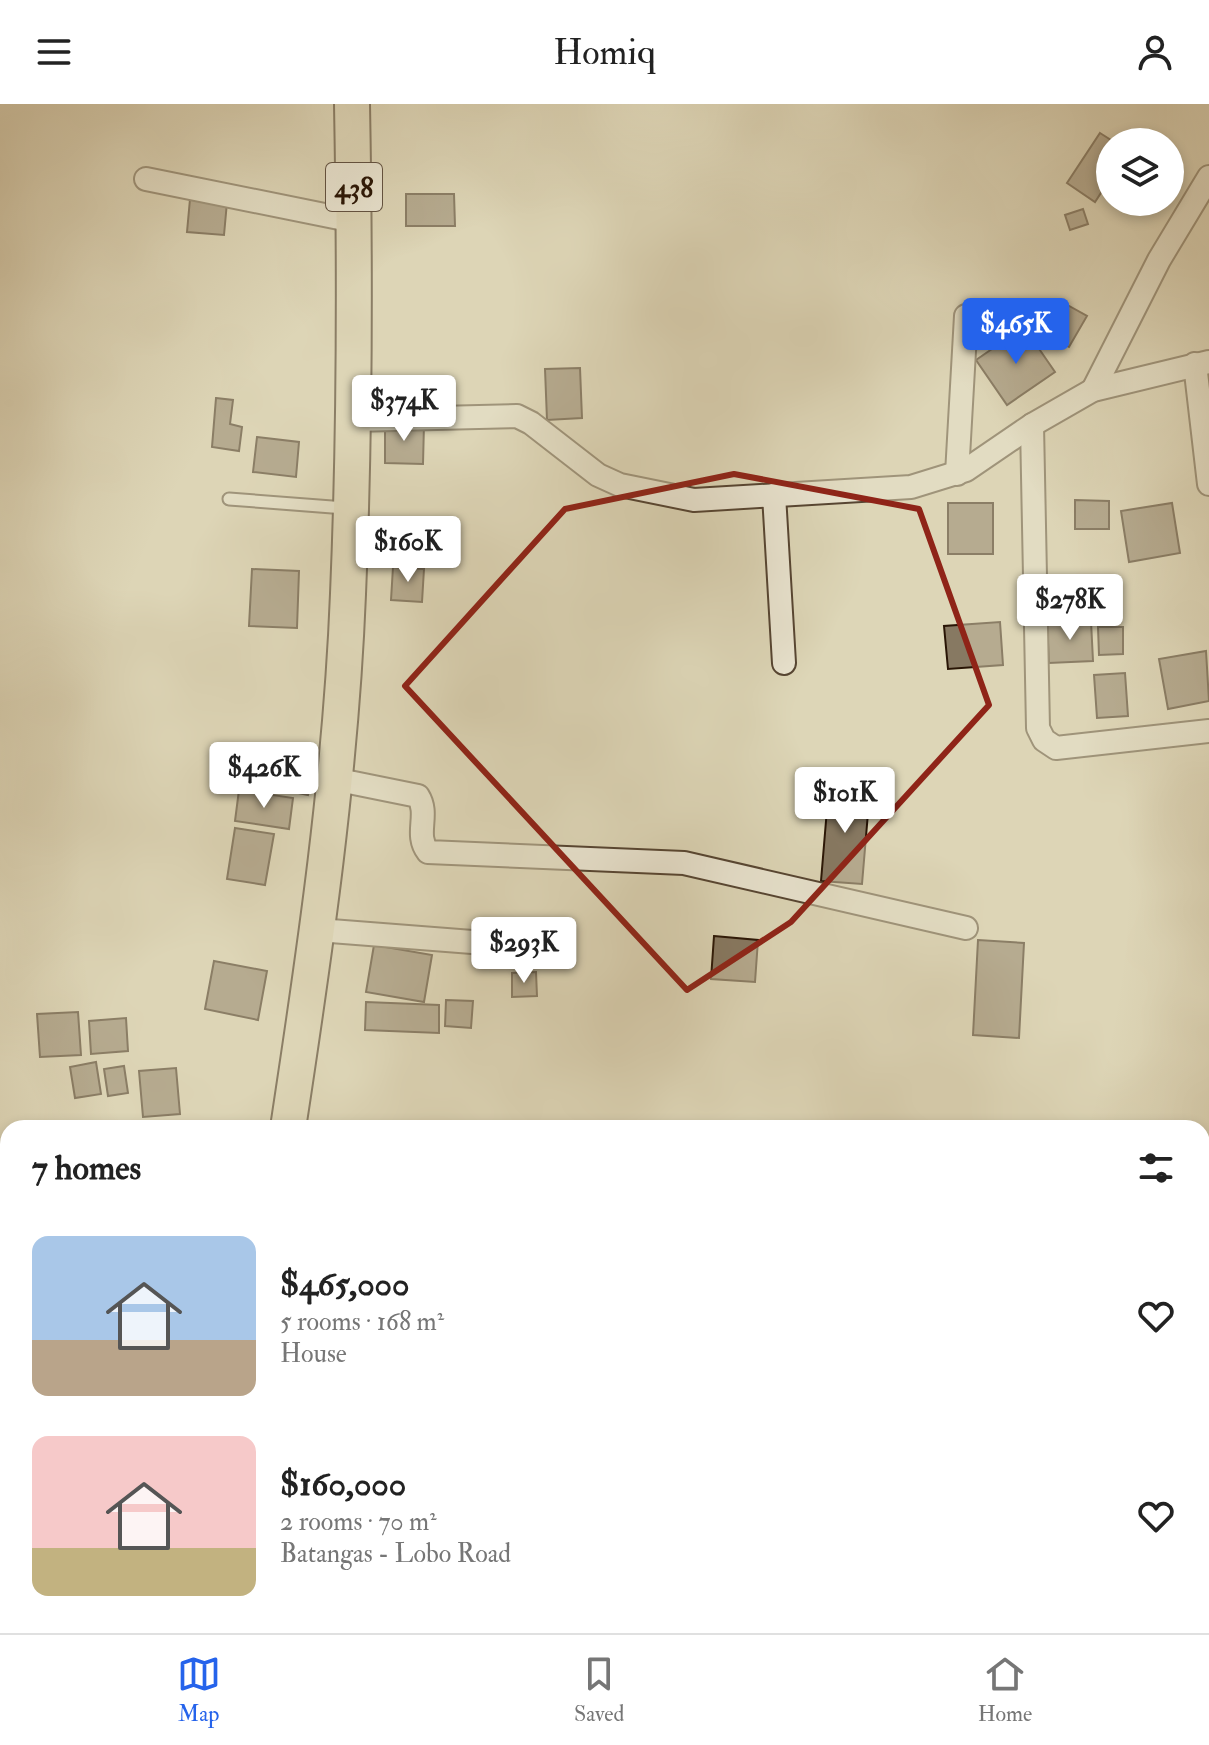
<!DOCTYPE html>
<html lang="en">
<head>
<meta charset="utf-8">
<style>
	body { margin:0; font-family:"IM FELL Double Pica",serif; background:#f6f6f6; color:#222; height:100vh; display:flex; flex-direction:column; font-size:30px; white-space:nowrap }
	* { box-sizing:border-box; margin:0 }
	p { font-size:26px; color:#767676 }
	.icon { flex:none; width:44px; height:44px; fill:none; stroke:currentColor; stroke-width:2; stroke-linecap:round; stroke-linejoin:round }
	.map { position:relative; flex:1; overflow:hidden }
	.drawer { position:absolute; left:0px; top:1016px; width:1210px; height:514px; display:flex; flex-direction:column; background:#fff; border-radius:24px 24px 0 0; box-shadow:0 4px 12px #0003 }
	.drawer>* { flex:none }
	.buttons { position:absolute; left:1096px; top:24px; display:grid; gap:16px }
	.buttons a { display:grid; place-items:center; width:88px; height:88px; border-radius:50%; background:#fff; box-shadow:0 4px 12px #0003; font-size:40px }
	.price { position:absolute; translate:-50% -68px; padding:0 18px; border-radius:8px; background:#fff; color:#222; font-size:26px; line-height:52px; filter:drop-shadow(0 2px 4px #0008) }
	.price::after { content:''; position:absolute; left:50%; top:48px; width:24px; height:18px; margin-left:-12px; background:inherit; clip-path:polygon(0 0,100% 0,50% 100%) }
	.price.on { background:#2563eb; color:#fff }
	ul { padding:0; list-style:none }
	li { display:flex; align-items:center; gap:24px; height:200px; padding:0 32px }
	li span { display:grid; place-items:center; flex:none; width:224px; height:160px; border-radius:16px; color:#555 }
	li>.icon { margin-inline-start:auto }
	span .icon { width:96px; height:96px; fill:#fffc; stroke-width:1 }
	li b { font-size:34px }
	h2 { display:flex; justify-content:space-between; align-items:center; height:96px; padding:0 32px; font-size:34px }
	header { display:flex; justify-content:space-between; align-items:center; height:104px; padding:0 32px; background:#fff; font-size:36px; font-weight:600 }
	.tabs { display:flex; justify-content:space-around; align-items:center; height:112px; border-top:2px solid #e0e0e0; background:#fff; font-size:22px; color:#767676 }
	.tabs a { display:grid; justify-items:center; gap:4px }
	.tabs .on { color:#2563eb }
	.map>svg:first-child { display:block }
</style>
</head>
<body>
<header><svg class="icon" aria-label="menu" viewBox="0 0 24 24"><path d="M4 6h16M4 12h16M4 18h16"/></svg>Homiq<svg class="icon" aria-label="person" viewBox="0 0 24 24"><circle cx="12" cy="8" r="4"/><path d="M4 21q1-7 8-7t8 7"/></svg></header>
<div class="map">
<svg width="1209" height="1529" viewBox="0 0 1209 1529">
	<rect width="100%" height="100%" fill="#ddd6b7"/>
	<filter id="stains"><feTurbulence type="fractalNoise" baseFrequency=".0025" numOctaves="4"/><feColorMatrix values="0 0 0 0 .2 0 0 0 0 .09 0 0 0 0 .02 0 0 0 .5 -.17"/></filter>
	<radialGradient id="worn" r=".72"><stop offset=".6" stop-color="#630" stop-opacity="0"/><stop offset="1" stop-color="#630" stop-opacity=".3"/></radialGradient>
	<g fill="#877962" stroke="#291505" stroke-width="2">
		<path d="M1100,29L1114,38H1110V75L1095,98L1067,79Z"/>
		<path d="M406,90H454L455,122H406Z"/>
		<path d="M190,95L227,98L224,131L187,128Z"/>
		<path d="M1083,105L1088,120L1070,126L1065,111Z"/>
		<path d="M1062,198L1087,212L1069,243L1044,229Z"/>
		<path d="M1024,223L1055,268L1007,301L976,256Z"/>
		<path d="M580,264L582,314L547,316L545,265Z"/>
		<path d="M216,294L233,296L230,320L242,323L239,347L212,343Z"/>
		<path d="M385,319L424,320L423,360L385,359Z"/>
		<path d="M257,333L299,338L296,373L253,368Z"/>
		<path d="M1075,396L1109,397V425H1075Z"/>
		<rect x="948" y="399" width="45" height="51"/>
		<path d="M1172,399L1180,449L1129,458L1121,407Z"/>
		<path d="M393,463L424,465L422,498L391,496Z"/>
		<path d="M252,465L299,467L297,524L249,522Z"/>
		<path d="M1091,517L1093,557L1049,559L1047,519Z"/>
		<path d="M1000,518L1003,561L948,565L944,522Z"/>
		<path d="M1098,523H1123V550L1099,551Z"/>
		<path d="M1206,547L1209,597L1168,605L1159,555Z"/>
		<path d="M1125,569L1128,612L1097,614L1094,571Z"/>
		<path d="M255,656L313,668L308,691L251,679Z"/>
		<path d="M829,681L870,685L862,780L821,777Z"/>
		<path d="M239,686L293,694L289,725L235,717Z"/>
		<path d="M235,724L274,730L265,781L227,775Z"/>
		<path d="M714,832L758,836L755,878L711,875Z"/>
		<path d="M978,836L1024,839L1019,934L973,931Z"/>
		<path d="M374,841L432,851L424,898L366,888Z"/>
		<path d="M214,857L267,867L258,916L205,905Z"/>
		<path d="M536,868L537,892L512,893V869Z"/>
		<path d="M446,896L473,897L471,924L445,922Z"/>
		<path d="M366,898L439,901V929L365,926Z"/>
		<path d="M78,908L81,951L40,953L37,910Z"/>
		<path d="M126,914L128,947L91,950L89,917Z"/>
		<path d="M96,958L101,990L75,994L70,963Z"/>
		<path d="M124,962L128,989L108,992L104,965Z"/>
		<path d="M176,964L180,1010L143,1013L139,967Z"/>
		<rect x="298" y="1522" width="60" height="7"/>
	</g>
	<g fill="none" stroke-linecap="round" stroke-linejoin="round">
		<defs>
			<path id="lane" d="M229,395L345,404"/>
			<g id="street">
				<path d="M146,75L354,117"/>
				<path d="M1195,260L1209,380"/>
				<path d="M1093,286L1159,156L1209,73"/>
				<path d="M354,316L517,312L531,319L598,371L620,381L694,396L911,383L966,366L1032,321L1093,286L1209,258"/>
				<path d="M1032,321L1038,624L1044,636L1056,644L1209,627"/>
				<path d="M957,370L966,212"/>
				<path d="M774,391L784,559"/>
				<path d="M334,675L418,692C430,711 414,730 428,748L684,759L966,824"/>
				<path d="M318,826L485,839"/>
				<path d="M0,1345L8,1342"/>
			</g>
			<g id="primary">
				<path d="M288,1024C315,847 341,669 348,490C355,326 355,163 352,0"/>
				<path d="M205,1529L206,1522"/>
			</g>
		</defs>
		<use href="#lane" stroke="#564532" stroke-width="15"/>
		<use href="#street" stroke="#564532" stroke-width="26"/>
		<use href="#primary" stroke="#291505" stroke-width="38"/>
		<use href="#lane" stroke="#e9e4d0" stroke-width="11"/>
		<use href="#street" stroke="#e9e4d0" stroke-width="22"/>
		<use href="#primary" stroke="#ddd6b7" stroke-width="34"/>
	</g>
	<path d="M0 0H1209V1529H0ZM734,370L919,405L989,601L791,818L687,886L405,582L565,405Z" fill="#ddd6b7" fill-opacity=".55" fill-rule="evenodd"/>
	<path fill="none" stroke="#8f2418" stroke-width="6" stroke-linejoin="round" d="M734,370L919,405L989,601L791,818L687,886L405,582L565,405Z"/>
	<g text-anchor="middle" stroke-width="6" stroke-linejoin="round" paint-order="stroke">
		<rect fill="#e9e4d0" stroke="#635342" stroke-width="2" x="326" y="59" width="56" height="48" rx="6"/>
		<g font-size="28" font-weight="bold" fill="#291505">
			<text x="354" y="93">438</text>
		</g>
	</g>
	<rect width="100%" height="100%" filter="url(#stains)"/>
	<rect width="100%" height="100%" fill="url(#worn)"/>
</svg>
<div class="buttons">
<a><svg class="icon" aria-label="layers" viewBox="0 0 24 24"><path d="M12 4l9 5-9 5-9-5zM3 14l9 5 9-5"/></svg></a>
</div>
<b class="price on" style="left:1016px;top:262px">$465K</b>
<b class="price" style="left:404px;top:339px">$374K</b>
<b class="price" style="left:408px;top:480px">$160K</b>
<b class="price" style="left:1070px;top:538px">$278K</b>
<b class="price" style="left:264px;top:706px">$426K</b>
<b class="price" style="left:845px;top:731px">$101K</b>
<b class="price" style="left:524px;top:881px">$293K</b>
<section class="drawer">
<h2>7 homes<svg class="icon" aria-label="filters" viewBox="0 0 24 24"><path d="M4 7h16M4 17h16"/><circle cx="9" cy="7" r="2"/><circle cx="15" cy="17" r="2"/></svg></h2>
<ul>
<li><span style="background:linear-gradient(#a9c7e8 65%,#b9a48a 0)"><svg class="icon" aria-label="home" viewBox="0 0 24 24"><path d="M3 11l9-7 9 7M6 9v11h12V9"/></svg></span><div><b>$465,000</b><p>5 rooms · 168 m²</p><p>House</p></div><svg class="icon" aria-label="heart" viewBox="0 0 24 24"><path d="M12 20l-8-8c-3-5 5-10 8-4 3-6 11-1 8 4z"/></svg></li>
<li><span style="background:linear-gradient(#f6c9c9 70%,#c2b280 0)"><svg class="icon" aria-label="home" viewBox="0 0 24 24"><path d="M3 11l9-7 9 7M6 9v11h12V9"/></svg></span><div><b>$160,000</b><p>2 rooms · 70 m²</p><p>Batangas - Lobo Road</p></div><svg class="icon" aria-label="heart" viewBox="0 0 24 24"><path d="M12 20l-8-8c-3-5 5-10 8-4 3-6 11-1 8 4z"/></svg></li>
</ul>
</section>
</div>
<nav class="tabs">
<a class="on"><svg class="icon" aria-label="map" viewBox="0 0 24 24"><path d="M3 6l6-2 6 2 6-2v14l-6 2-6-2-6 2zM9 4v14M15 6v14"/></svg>Map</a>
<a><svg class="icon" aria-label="saved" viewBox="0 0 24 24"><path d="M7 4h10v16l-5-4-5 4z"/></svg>Saved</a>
<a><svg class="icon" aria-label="home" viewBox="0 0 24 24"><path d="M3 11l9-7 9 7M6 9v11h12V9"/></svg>Home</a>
</nav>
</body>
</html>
